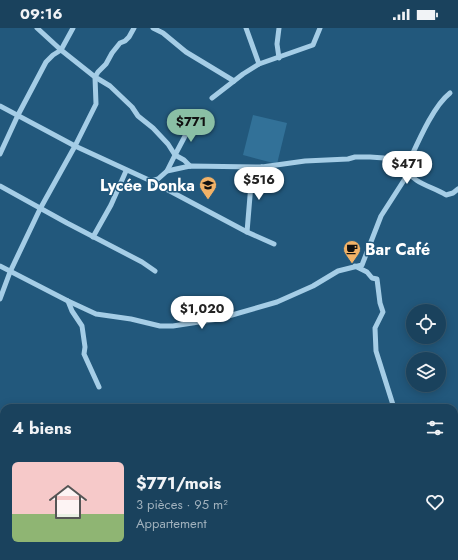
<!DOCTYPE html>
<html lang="fr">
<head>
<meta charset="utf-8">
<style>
	body { margin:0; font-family:Jost,sans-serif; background:#274d66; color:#f1f3f6; height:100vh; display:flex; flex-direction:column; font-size:15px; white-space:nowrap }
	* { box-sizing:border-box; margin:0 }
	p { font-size:13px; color:#9fb0bc }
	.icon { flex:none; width:22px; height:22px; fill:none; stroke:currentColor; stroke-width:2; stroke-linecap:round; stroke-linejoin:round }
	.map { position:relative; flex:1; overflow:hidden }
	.side { position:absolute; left:0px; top:376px; width:458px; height:156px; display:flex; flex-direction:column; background:#1a425d; border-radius:12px 12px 0 0; box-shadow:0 2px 10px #0003,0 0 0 1px #385b72 }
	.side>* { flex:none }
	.controls { position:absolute; left:406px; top:276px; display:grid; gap:8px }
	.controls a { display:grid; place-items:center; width:40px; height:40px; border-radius:50%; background:#1a425d; box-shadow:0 2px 10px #0003,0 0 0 1px #385b72; font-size:20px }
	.price { position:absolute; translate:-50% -34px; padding:0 9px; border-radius:14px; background:#fff; color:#222; font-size:13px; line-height:26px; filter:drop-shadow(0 1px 2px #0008) }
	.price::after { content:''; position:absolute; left:50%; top:24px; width:12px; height:9px; margin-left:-6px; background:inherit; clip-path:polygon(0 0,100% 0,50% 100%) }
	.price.current { background:#8abfa5; color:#111 }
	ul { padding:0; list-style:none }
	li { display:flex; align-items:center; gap:12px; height:100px; padding:0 12px }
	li+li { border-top:1px solid #385b72 }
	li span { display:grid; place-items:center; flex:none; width:112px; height:80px; border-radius:6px; color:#555 }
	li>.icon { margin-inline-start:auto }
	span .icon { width:48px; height:48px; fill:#fffc; stroke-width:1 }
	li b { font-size:17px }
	h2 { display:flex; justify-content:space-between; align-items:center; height:48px; padding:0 12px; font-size:17px }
	.status { display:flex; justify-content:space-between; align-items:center; height:28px; padding:0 20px; background:#1a425d; direction:ltr }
	.status svg { height:11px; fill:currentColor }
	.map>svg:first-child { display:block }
</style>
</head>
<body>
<div class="status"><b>09:16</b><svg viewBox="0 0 49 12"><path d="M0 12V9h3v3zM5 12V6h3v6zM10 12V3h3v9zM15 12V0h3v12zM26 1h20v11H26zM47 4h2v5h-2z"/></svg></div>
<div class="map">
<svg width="458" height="532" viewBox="0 0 458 532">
	<rect width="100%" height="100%" fill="#22587c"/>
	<path fill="#327198" d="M253,87L287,95L277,136L243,127Z"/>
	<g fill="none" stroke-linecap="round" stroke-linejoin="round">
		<g stroke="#a5cde6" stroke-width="5">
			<path d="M134,0L129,9L125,13L120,15L112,25L106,36L98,44L95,49L110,58L132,79L138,88L153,100L168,116L175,127L167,143"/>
			<path d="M153,0L163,5L186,24L234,53"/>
			<path d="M246,0L259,36"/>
			<path d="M279,0L277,16L279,30"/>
			<path d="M212,70L243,46L259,36L313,17L320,0"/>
			<path d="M0,78L75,118L151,153L247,204L274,216"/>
			<path d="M0,126L18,87L46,34L53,27L61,22L73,0"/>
			<path d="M190,138L184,132L175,127L194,91"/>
			<path d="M406,140C416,119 432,79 450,65"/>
			<path d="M151,153L158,151L167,143L190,138L262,139L305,133L348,131L355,129H370L384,130L406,140C413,156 432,158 446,167L453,165L458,161"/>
			<path d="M0,158L67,195L142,234L155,243"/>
			<path d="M247,204L251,156L262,139"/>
			<path d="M93,209L111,177L126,143"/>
			<path d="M0,238L68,273L96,286L131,291L160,298H173L218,291L277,274L313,258L338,243L362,237L381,188L408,146"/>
			<path d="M355,238L367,244L372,250L377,251L380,275L383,284L375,300L376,323L394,380"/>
			<path d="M0,271L10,244L40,181L75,118L96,76L95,49L61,22L37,0"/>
			<path d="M68,273L72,283L82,298L85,319L84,326L99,359"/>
			<path d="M0,460H4"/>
			<path d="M454,508L458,517"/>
			<path d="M52,528L53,532"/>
			<path d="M128,528L129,532"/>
			<path d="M256,528L257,532"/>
			<path d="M321,528L323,532"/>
		</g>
		<g stroke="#e6f3fd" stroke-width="6">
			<path d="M454,460L458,455"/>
			<path d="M356,532L362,528"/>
		</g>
	</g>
	<defs>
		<symbol id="school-pin" viewBox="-11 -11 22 30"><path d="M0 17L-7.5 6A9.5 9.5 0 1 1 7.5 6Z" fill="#f2b267" stroke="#22587c"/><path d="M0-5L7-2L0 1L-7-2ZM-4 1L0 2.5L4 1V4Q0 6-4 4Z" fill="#111"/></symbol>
		<symbol id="cafe-pin" viewBox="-11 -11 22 30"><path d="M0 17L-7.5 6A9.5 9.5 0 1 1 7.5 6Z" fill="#f2b267" stroke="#22587c"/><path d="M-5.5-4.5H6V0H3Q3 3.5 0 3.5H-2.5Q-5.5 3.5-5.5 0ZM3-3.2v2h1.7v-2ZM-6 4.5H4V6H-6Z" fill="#111"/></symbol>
	</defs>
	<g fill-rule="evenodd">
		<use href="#school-pin" x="198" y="147" width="20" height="27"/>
		<use href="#cafe-pin" x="342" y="211" width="20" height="27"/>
	</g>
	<g text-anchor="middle" stroke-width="3" stroke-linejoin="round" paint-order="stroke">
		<g font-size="16" font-weight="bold" fill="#fff" stroke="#22587c" text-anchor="end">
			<text x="195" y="163">Lycée Donka</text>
			<text x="365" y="227" text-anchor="start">Bar Café</text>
		</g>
	</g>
</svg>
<div class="controls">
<a><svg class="icon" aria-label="locate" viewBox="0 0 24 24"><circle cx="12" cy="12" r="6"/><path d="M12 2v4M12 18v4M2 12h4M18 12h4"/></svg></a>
<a><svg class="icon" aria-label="layers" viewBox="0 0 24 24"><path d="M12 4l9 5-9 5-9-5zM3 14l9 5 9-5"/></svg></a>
</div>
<b class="price current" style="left:191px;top:115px">$771</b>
<b class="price" style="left:407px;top:157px">$471</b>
<b class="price" style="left:259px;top:173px">$516</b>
<b class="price" style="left:202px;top:302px">$1,020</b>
<section class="side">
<h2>4 biens<svg class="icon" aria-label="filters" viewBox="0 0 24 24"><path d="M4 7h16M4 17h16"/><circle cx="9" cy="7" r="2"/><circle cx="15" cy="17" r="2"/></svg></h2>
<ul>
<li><span style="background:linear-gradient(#f6c9c9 65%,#8fb573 0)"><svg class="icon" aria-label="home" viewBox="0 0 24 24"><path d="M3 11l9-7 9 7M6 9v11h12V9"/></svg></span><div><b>$771/mois</b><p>3 pièces · 95 m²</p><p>Appartement</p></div><svg class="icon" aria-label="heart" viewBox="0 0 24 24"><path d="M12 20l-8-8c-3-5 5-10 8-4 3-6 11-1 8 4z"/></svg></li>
</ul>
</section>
</div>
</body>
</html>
